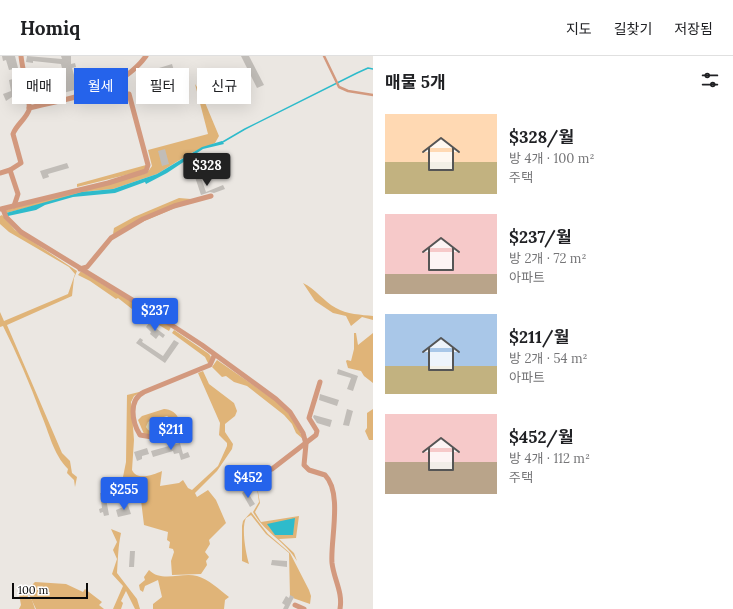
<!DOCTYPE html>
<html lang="ko">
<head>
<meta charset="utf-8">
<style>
	body { margin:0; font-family:Lora,"Noto Sans KR",serif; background:#f2f2f2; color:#202124; height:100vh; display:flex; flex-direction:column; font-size:15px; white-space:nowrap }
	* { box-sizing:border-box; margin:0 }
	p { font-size:13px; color:#757577 }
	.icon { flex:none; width:22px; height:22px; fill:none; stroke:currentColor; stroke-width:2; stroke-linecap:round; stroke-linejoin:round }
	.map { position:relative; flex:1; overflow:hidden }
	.panel { display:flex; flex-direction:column; background:#fff; width:360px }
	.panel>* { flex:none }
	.top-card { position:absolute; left:12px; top:12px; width:301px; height:36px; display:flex; gap:8px }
	.scale { position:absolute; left:12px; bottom:10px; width:76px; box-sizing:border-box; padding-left:4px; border:2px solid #0c0b0a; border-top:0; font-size:11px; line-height:14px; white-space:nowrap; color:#0c0b0a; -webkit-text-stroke:3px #fff; paint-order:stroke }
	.price { position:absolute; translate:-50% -34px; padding:0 9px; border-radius:4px; background:#2563eb; color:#fff; font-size:13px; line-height:26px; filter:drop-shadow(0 1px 2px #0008) }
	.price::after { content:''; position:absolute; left:50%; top:24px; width:12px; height:9px; margin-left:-6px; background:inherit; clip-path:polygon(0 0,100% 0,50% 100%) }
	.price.active { background:#222; color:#fff }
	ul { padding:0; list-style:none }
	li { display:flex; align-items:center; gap:12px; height:100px; padding:0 12px }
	li span { display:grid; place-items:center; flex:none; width:112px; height:80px; border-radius:0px; color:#555 }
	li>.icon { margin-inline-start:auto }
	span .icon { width:48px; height:48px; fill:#fffc; stroke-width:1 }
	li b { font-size:17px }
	h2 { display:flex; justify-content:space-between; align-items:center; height:48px; padding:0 12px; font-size:17px }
	.tag { padding:0 14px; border-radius:0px; background:#fff; box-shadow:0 4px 16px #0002; font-size:14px; line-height:36px }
	.tag.active { background:#2563eb; color:#fff }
	header { display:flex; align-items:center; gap:24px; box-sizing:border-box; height:56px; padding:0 20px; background:#fff; border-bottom:1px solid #e0e0e0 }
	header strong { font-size:19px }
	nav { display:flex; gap:22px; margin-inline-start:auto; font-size:14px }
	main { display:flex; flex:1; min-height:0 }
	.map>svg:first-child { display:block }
</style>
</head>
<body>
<header>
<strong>Homiq</strong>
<nav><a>지도</a><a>길찾기</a><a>저장됨</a></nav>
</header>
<main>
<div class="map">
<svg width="373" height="553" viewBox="0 0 373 553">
	<rect width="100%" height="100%" fill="#ebe7e2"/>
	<g fill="#e0b478">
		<path d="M195,28L201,37L219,80L215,87L191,97L157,118L113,133L91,135L6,157V154L147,117L152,110L148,94L208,78Z"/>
		<path d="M146,109V112L142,115L77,131V128Z"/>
		<path d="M179,142L191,143L192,145L113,178L114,172L134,161Z"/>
		<path d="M2,159L15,174L77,215L74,222L72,240L7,269L62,397L70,405L72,417L77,421L75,431L74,424L67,417L68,413C53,398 49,376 41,358C30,328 17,298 3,270L0,271V256L4,265L68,238L75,218L69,211L9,176L0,168V160Z"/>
		<path d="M81,215C111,234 142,251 171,271L169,275L132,253L118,242L116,243L90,225L78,219Z"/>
		<path d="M303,227C316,233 323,245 336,252C346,258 362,259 373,260V264L362,261L351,270L346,260L333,257L315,245Z"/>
		<path d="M174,274L209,298L211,301L209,309L205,301L172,277Z"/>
		<path d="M354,277H356L358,289L373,277V327L364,320L361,315L348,312L346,305L347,304L351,305L354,293Z"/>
		<path d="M217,304L279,347L295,365L303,383L296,377L292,368L284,359L247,330L234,326L226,320L222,321L212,311Z"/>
		<path d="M203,315L209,328L234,347L237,355L235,360L225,368V376L233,388L232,393L217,415L195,437L197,441L208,434L216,444L226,467L209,484L210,488L205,496L209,501L206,505L207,509L201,518L172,519L171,505L174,496L173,493L169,492L170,486L167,484L168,476L144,469L140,436L127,435L123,427V421L126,406L127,339L143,335L134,340L131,346L134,384L132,414C137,425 153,419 162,415L160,430L179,427L183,424L188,432L192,434L218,410L227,390V387L219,379L220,367L198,317Z"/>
		<path d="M164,353C170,353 178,357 179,365L178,368L167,360L148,366V374L155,375L156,376L148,379L144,378L138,364L142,360Z"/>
		<path d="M373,353V384H369L365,375L367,372V357Z"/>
		<path d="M256,425L260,447L255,456L261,466L299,460L296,482L279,483L294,497L297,505C285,485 265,477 253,456L259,446Z"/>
		<path d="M251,456L268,478L290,497L309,534L311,540L310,548L290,541L289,497L266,478L251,459L246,462C241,472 246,498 249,508L242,505V470L243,465Z"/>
		<path d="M111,473L121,477C118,491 118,503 117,517L137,543L140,553H135L126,535L121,545L123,547L121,553H113L123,530L112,518L117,503L113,494L117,486Z"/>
		<path d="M149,514C162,527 181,516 197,520C208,523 220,534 229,541L225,544L224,553H153V548L162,541L158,524L145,530L143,536L140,534L139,529L145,524L144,521Z"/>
		<path d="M35,526L66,528L83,536L85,533L102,546L99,549L104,553H36L27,534Z"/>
		<path d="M26,534L28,541L32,544L35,553H19L21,549L19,538Z"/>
	</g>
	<path fill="#e8deb9" d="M165,361H169L178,368L156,376L155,375L148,374L146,371L148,366Z"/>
	<g fill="#2ebbcb">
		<path d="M222,85L224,88L203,93L167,117L146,128L145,126L115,137L73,141L45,149L36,154L8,160L6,157L82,136L113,133L157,118L202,91Z"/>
		<path d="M295,462L293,479H275L267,468Z"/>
	</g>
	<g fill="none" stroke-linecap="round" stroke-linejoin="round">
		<path stroke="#2ebbcb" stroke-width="1.5" d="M221,87L245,73L357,17L368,12L373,13"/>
	</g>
	<g fill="#c1bdb8">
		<path d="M2,0H15L18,12L9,14L6,4L3,5Z"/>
		<path d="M27,0L62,3L61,0H71V8L75,7L76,11L72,12L78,33L33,45L28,19L43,16L45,26L64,21L61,8L33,5V7L26,6Z"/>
		<path d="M241,0H249L264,29L257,32Z"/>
		<path d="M172,8L174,15L161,19L159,12Z"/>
		<path d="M21,21L24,38L12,41L6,45L3,38L11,35L9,24Z"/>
		<path d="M165,93L169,108L162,110L158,95Z"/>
		<path d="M67,107L69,112L48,118L49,121L43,123L40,115Z"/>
		<path d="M200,119L206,136L223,129L225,133L214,137L210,136L201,139L195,121Z"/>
		<path d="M149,267L165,279L163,282L159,279L156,283L150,278L151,276L146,271Z"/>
		<path d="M140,282L143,284L142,286L163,300L174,284L179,287L165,307L136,287Z"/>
		<path d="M338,313L358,320L353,335L347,333L351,322L337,318Z"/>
		<path d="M320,338L339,344L337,350L319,344Z"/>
		<path d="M347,353L353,355L349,370L343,369Z"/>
		<path d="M314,359L332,364L330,371L317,367L313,361Z"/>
		<path d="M180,387L183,398L188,396L190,401L181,404L179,397L174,398L173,395L153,401L151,395Z"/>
		<path d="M147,392L149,398L142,400V403L137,405L134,396Z"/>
		<path d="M246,434L255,448L250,451L242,437Z"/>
		<path d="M100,437H105L109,459L104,460L103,456L100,457L99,453L102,452Z"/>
		<path d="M128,449L131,458L118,461L116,454Z"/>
		<path d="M130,495H135L134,511H129Z"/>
		<path d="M272,504L287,505V511L271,509Z"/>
		<path d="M290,539L294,541L288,553H283L285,549L282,547L286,540L289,542Z"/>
	</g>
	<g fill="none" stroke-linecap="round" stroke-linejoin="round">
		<path stroke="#d3997e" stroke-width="2.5" d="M324,0L339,31L348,35L373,39"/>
		<g stroke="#d3997e" stroke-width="5">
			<path d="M29,52C70,42 120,36 146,0"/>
			<path d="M10,114L18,138L14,150"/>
			<path d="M0,117L10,114L21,107L13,78C16,69 26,63 29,54C31,46 22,12 21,0"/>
			<path d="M1,153L108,127L146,115L148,109L129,38"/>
			<path d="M3,153L6,161L21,176L147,253L202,289L276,343L290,356L303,377L306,388L304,409L309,414L325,419C343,437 330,485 332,507C334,524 343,536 340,553"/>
			<path d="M80,213L87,211L111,182L143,163L174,150L211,140"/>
			<path d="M174,384L170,377L152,381L140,379C132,366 128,344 144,336L210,309L214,300"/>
			<path d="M267,415L272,413L316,379L317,375L309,362L320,326"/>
			<path d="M295,549L304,553"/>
		</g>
	</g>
</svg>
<div class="scale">100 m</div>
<b class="price active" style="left:207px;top:131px">$328</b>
<b class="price" style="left:155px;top:276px">$237</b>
<b class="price" style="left:171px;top:395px">$211</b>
<b class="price" style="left:248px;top:443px">$452</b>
<b class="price" style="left:124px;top:455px">$255</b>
<div class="top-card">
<a class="tag">매매</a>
<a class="tag active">월세</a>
<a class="tag">필터</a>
<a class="tag">신규</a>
</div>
</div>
<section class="panel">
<h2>매물 5개<svg class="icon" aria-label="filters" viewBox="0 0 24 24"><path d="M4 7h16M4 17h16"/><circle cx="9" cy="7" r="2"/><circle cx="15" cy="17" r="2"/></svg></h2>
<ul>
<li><span style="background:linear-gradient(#ffd9b3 60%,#c2b280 0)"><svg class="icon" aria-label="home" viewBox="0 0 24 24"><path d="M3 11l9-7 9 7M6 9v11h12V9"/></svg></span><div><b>$328/월</b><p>방 4개 · 100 m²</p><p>주택</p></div></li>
<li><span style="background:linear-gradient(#f6c9c9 75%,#b9a48a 0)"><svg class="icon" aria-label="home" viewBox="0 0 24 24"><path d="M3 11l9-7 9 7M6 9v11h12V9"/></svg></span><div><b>$237/월</b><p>방 2개 · 72 m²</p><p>아파트</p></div></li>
<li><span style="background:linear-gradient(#a9c7e8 65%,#c2b280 0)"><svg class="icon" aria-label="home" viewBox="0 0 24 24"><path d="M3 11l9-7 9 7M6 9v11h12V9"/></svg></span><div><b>$211/월</b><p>방 2개 · 54 m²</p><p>아파트</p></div></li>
<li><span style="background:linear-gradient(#f6c9c9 60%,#b9a48a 0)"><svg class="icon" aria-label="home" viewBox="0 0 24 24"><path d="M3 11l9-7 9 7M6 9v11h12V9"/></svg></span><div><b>$452/월</b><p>방 4개 · 112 m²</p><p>주택</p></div></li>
</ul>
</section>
</main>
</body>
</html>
